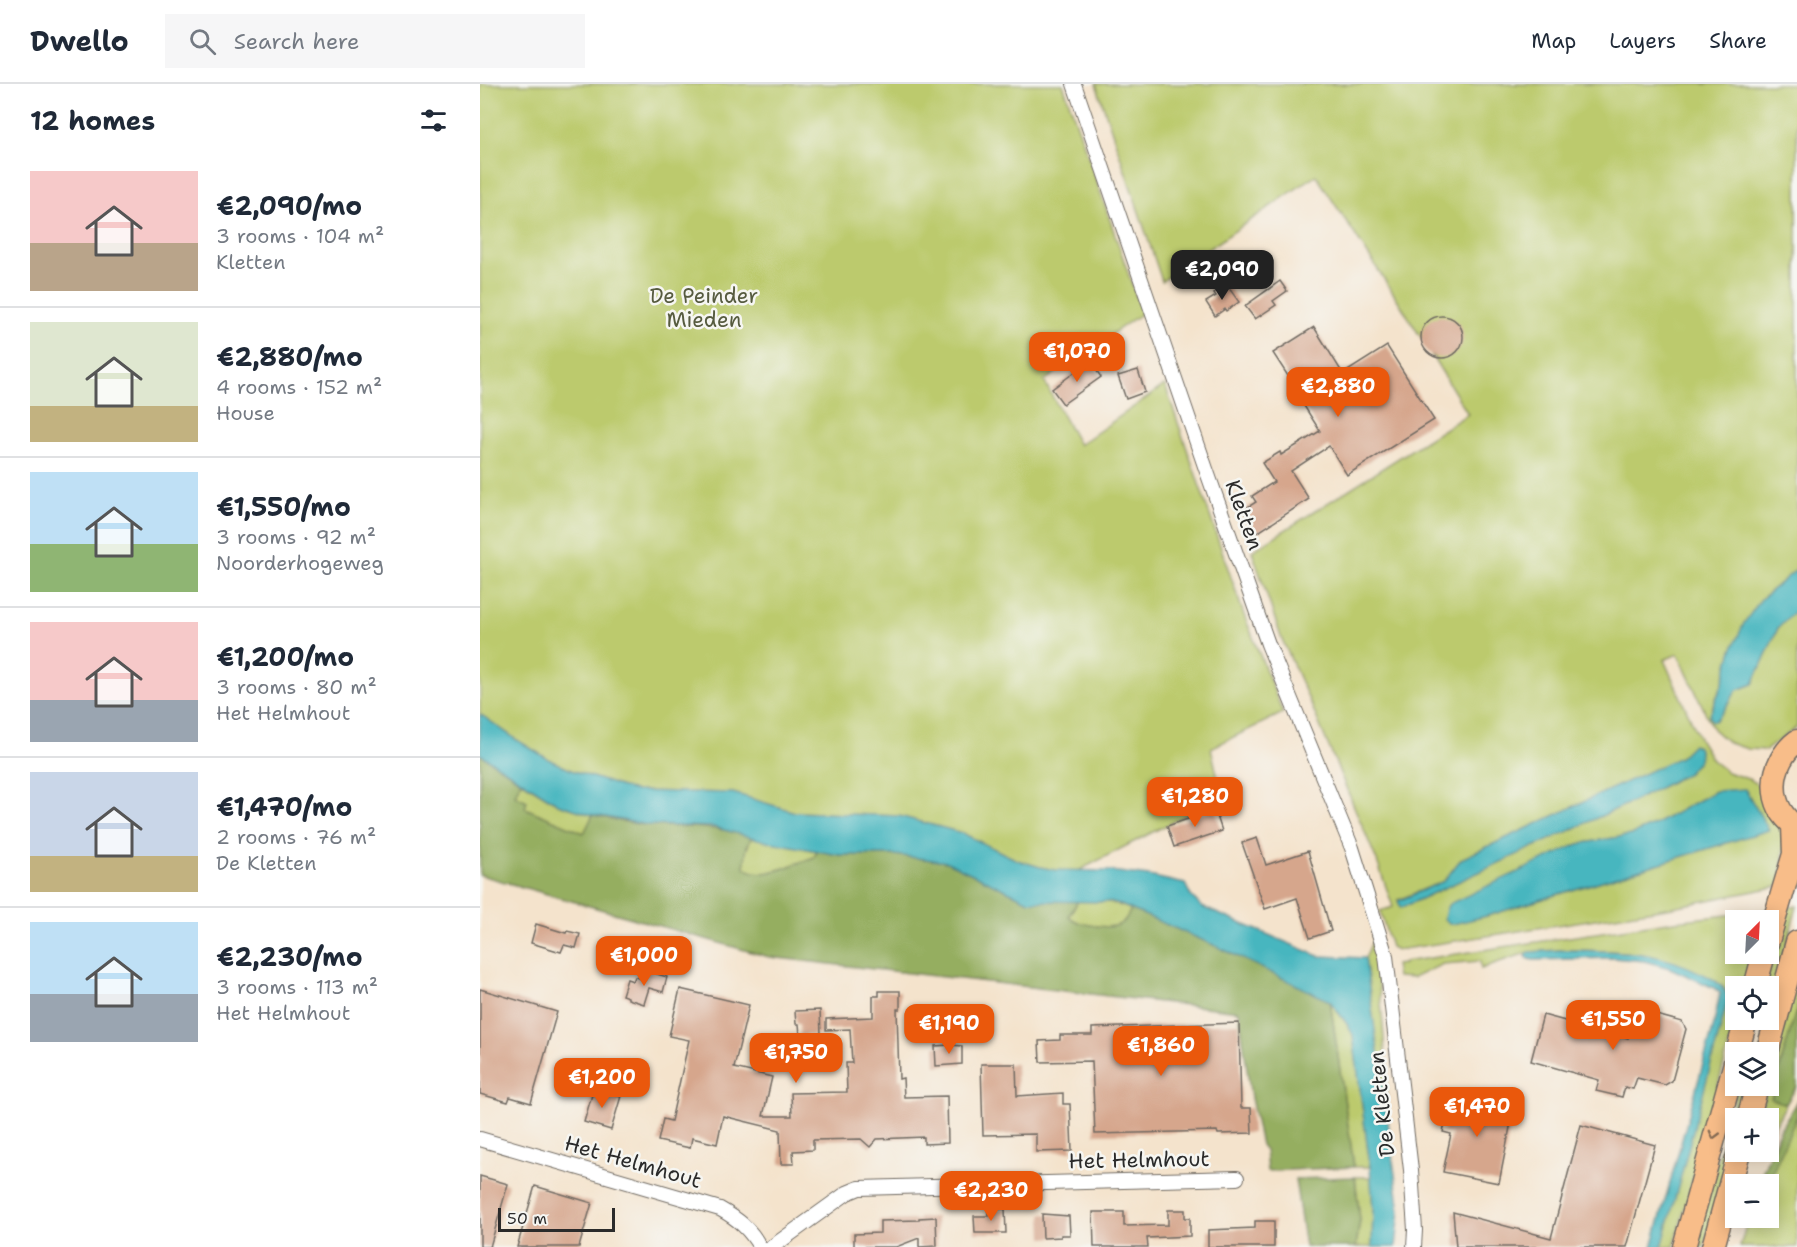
<!DOCTYPE html>
<html lang="en">
<head>
<meta charset="utf-8">
<style>
	body { margin:0; font-family:"Shantell Sans",sans-serif; background:#f6f6f7; color:#1f2937; height:100vh; display:flex; flex-direction:column; font-size:22px; white-space:nowrap }
	* { box-sizing:border-box; margin:0 }
	p { font-size:20px; color:#747a83 }
	.icon { flex:none; width:33px; height:33px; fill:none; stroke:currentColor; stroke-width:2; stroke-linecap:round; stroke-linejoin:round }
	.map { position:relative; flex:1; overflow:hidden }
	.drawer { display:flex; flex-direction:column; background:#fff; width:480px }
	.drawer>* { flex:none }
	.needle { width:39px; rotate:24deg }
	.buttons { position:absolute; left:1245px; top:826px; display:grid; gap:12px }
	.buttons a { display:grid; place-items:center; width:54px; height:54px; border-radius:0px; background:#fff; box-shadow:0 3px 15px #0003; font-size:30px }
	.scale { position:absolute; left:18px; bottom:15px; width:117px; box-sizing:border-box; padding-left:6px; border:3px solid #2b2b2b; border-top:0; font-size:16px; line-height:21px; white-space:nowrap; color:#2b2b2b; -webkit-text-stroke:4px #f6f6f2; paint-order:stroke }
	.price { position:absolute; translate:-50% -51px; padding:0 14px; border-radius:12px; background:#ea580c; color:#fff; font-size:20px; line-height:39px; filter:drop-shadow(0 2px 3px #0008) }
	.price::after { content:''; position:absolute; left:50%; top:36px; width:18px; height:14px; margin-left:-9px; background:inherit; clip-path:polygon(0 0,100% 0,50% 100%) }
	.price.current { background:#222; color:#fff }
	ul { padding:0; list-style:none }
	li { display:flex; align-items:center; gap:18px; height:150px; padding:0 30px }
	li+li { border-top:2px solid #e0e1e3 }
	li span { display:grid; place-items:center; flex:none; width:168px; height:120px; border-radius:0px; color:#555 }
	li>.icon { margin-inline-start:auto }
	span .icon { width:72px; height:72px; fill:#fffc; stroke-width:1 }
	li b { font-size:26px }
	h2 { display:flex; justify-content:space-between; align-items:center; height:72px; padding:0 30px; font-size:26px }
	header { display:flex; align-items:center; gap:36px; box-sizing:border-box; height:84px; padding:0 30px; background:#fff; border-bottom:2px solid #e0e1e3 }
	header strong { font-size:28px }
	nav { display:flex; gap:33px; margin-inline-start:auto; font-size:21px }
	.search { width:420px; height:54px; background:#f6f6f7; display:flex; align-items:center; gap:15px; box-sizing:border-box; padding:0 21px; border-radius:0px; color:#747a83; font-size:22px }
	main { display:flex; flex:1; min-height:0 }
	.map>svg:first-child { display:block }
</style>
</head>
<body>
<header>
<strong>Dwello</strong>
<div class="search"><svg class="icon" aria-label="search" viewBox="0 0 24 24"><circle cx="10" cy="10" r="6"/><path d="M15 15l6 6"/></svg>Search here</div>
<nav><a>Map</a><a>Layers</a><a>Share</a></nav>
</header>
<main>
<section class="drawer">
<h2>12 homes<svg class="icon" aria-label="filters" viewBox="0 0 24 24"><path d="M4 7h16M4 17h16"/><circle cx="9" cy="7" r="2"/><circle cx="15" cy="17" r="2"/></svg></h2>
<ul>
<li><span style="background:linear-gradient(#f6c9c9 60%,#b9a48a 0)"><svg class="icon" aria-label="home" viewBox="0 0 24 24"><path d="M3 11l9-7 9 7M6 9v11h12V9"/></svg></span><div><b>€2,090/mo</b><p>3 rooms · 104 m²</p><p>Kletten</p></div></li>
<li><span style="background:linear-gradient(#dfe7d0 70%,#c2b280 0)"><svg class="icon" aria-label="home" viewBox="0 0 24 24"><path d="M3 11l9-7 9 7M6 9v11h12V9"/></svg></span><div><b>€2,880/mo</b><p>4 rooms · 152 m²</p><p>House</p></div></li>
<li><span style="background:linear-gradient(#bfe0f5 60%,#8fb573 0)"><svg class="icon" aria-label="home" viewBox="0 0 24 24"><path d="M3 11l9-7 9 7M6 9v11h12V9"/></svg></span><div><b>€1,550/mo</b><p>3 rooms · 92 m²</p><p>Noorderhogeweg</p></div></li>
<li><span style="background:linear-gradient(#f6c9c9 65%,#9aa5b1 0)"><svg class="icon" aria-label="home" viewBox="0 0 24 24"><path d="M3 11l9-7 9 7M6 9v11h12V9"/></svg></span><div><b>€1,200/mo</b><p>3 rooms · 80 m²</p><p>Het Helmhout</p></div></li>
<li><span style="background:linear-gradient(#c9d6e8 70%,#c2b280 0)"><svg class="icon" aria-label="home" viewBox="0 0 24 24"><path d="M3 11l9-7 9 7M6 9v11h12V9"/></svg></span><div><b>€1,470/mo</b><p>2 rooms · 76 m²</p><p>De Kletten</p></div></li>
<li><span style="background:linear-gradient(#bfe0f5 60%,#9aa5b1 0)"><svg class="icon" aria-label="home" viewBox="0 0 24 24"><path d="M3 11l9-7 9 7M6 9v11h12V9"/></svg></span><div><b>€2,230/mo</b><p>3 rooms · 113 m²</p><p>Het Helmhout</p></div></li>
</ul>
</section>
<div class="map">
<svg width="1317" height="1163" viewBox="0 0 1317 1163">
	<rect width="100%" height="100%" fill="#f6f6f2"/>
	<filter id="ink" filterUnits="userSpaceOnUse"><feTurbulence type="fractalNoise" baseFrequency=".0167" numOctaves="2"/><feDisplacementMap in="SourceGraphic" scale="12" xChannelSelector="R" yChannelSelector="G"/><feConvolveMatrix kernelMatrix="1 2 1 2 8 2 1 2 1" color-interpolation-filters="sRGB"/></filter>
	<filter id="wash" filterUnits="userSpaceOnUse"><feTurbulence type="fractalNoise" baseFrequency=".008" numOctaves="4" result="noise"/><feDisplacementMap in="SourceGraphic" scale="24" xChannelSelector="R" yChannelSelector="G"/><feGaussianBlur stdDeviation="1.35" result="paint"/><feColorMatrix in="noise" values="0 0 0 0 0 0 0 0 0 0 0 0 0 0 0 0 0 1.4 0 .05"/><feComposite in="paint" operator="in"/></filter>
	<g filter="url(#wash)">
		<rect width="100%" height="100%" fill="#f4e3cc"/>
		<g fill="#bcca6d" stroke="#747a4c" stroke-width="1.5" fill-rule="evenodd">
			<path d="M0,0H583L662,229L564,297L599,361L685,301L764,531L803,629L731,664L742,712L598,787L575,786L560,783L537,776L482,749L419,732L315,728L253,709L154,707L91,686L68,675L37,656L0,630Z"/>
			<path d="M616,0H1317V485L1281,515L1252,566L1242,601L1232,623L1257,606L1273,600L1298,544L1317,525V643L1286,666L1268,665L1249,659L1233,645L1198,570L1184,576L1220,656L1232,676L1247,688L1271,696L1277,700L1284,712L1290,729L1305,751L1300,802L1193,823L917,866L911,863L900,827L913,823L897,777L833,625L801,553L772,467L988,330L919,218L836,91L682,197ZM1207,668L1208,689L1156,716L921,824L918,816L964,797L981,775L1200,673ZM1235,707L1288,746L1007,832L969,839L1098,760L1151,751L1176,740Z"/>
			<path d="M41,697L78,720L113,731L104,750L44,724L34,711Z"/>
			<path d="M272,753L337,767L335,772L332,774C312,780 282,798 264,783C265,772 266,763 272,753Z"/>
			<path d="M598,817L628,818L651,825C648,832 644,840 635,842C623,844 597,841 589,833Z"/>
			<path d="M1317,822L1289,927L1288,903H1284L1306,824Z"/>
			<path d="M1293,826L1288,837H1256V870H1275L1266,903H1256V936L1194,1163H1182L1248,915C1247,903 1237,898 1227,893C1183,868 1148,867 1099,866C1083,866 1064,865 1048,869C1032,873 1016,879 1001,885L1000,877L963,880L933,894L917,893L915,881L924,880V878L1195,837Z"/>
			<path d="M892,858C904,919 906,983 908,1046L885,874Z"/>
			<path d="M1317,890V923L1291,1015L1306,1020L1289,1052L1288,1035H1278L1287,1002H1288L1289,995Z"/>
			<path d="M850,917L867,940L873,951L890,1083H874Z"/>
			<path d="M1258,1002H1268L1259,1035H1256L1255,1046L1224,1163H1213Z"/>
			<path d="M1317,1017V1163H1260L1268,1134H1288V1101H1277L1301,1044Z"/>
			<path d="M875,1093H891L893,1126L892,1163H876L880,1136Z"/>
		</g>
		<g fill="#95ae60" stroke="#606c46" stroke-width="1.5">
			<path d="M0,670L41,697L35,711L47,717L45,724L104,749L113,731C131,735 150,740 169,741C207,744 234,741 272,753L267,762L264,783C282,798 312,780 332,774L335,772L337,767L359,771H415L467,778L549,817H598L589,832C596,841 623,844 635,842C644,840 648,832 651,825L736,862L850,917L874,1083L787,1087L785,1066L781,1061L771,1014L759,927L289,873L0,791Z"/>
			<path d="M1317,923V1002L1306,1020L1291,1015Z"/>
			<path d="M1317,1017V1032L1287,1101H1277L1301,1044Z"/>
			<path d="M875,1093L880,1136L876,1163H825L815,1095Z"/>
		</g>
		<g fill="#47b6bf" stroke="#397075" stroke-width="1.5">
			<path d="M1317,485V525L1298,544L1273,600L1257,606L1242,629L1235,637H1232L1229,632L1242,601L1252,566L1264,539L1281,515Z"/>
			<path d="M0,630L37,656L68,675L91,686L154,707L253,709L315,728L419,732L482,749L537,776L560,783L575,786L631,787L669,792L705,800L711,812L722,823L839,872L885,874L920,1127L916,1163H892L893,1126L890,1083L873,951L867,940L850,917L736,862L641,821L628,818L549,817L467,778L415,771H359L285,757L233,743L168,741L109,730L78,720L0,670Z"/>
			<path d="M1213,660L1218,663L1220,669L1219,676L1208,689L1156,716L921,824L918,817L964,797L981,775L1200,673Z"/>
			<path d="M1265,705L1289,746L1007,832L973,840L969,839L964,835L966,825L969,820L1098,760L1151,751L1176,740L1235,707Z"/>
			<path d="M1081,866C1134,867 1175,865 1223,890C1234,895 1246,902 1248,915L1239,950L1182,1163H1172L1174,1156L1233,944L1240,909L1234,904L1190,884L1164,877L1133,874L1054,876L1048,875L1046,872L1049,868Z"/>
		</g>
		<g id="blocks">
			<g fill="#d6a68c">
				<path d="M800,197L807,207L793,217L796,221L775,235L765,222Z"/>
				<path d="M746,200L759,218L746,227L745,225L735,232L726,218L736,212L734,209Z"/>
				<circle cx="962" cy="253" r="21"/>
				<path d="M834,243L863,290L907,262L954,336L867,391L849,362L811,387L829,415L777,449L763,426L776,418L772,412L794,398L782,379L800,368L801,371L840,347L821,317L823,315L793,269Z"/>
				<path d="M610,277L621,293L583,320L572,305Z"/>
				<path d="M658,286L665,308L646,315L638,292Z"/>
				<path d="M735,726L742,747L694,763L687,742Z"/>
				<path d="M777,754L786,781L828,767L851,847L830,854L817,814L785,825L762,759Z"/>
				<path d="M56,840L86,849L87,847L100,850L96,864L84,861L81,868L51,859Z"/>
				<path d="M167,887L187,893L183,908L169,904L164,920L148,915V913L142,911L147,895L153,897L155,893L165,896Z"/>
				<path d="M0,905L77,928L51,1019L30,1013L28,1018L0,1010Z"/>
				<path d="M200,905L269,921L254,984L292,993L283,1032H312L311,1009L367,1008L366,979H372L370,945L346,946V935L393,933V912H399V907H420V925H417L419,995L423,994L424,1013L467,1012L468,1059L444,1060V1053L397,1055L390,1063L381,1055L333,1056V1066L313,1067L314,1080H301L300,1046L243,1032L237,1060L212,1054L210,1064L178,1057L183,1035L191,1037L209,956L189,952Z"/>
				<path d="M340,926L341,950L320,951L319,940H316L315,927Z"/>
				<path d="M1162,927L1202,938L1206,945L1192,997L1185,1001L1157,994L1153,1005L1145,1003L1142,1013L1116,1007L1119,996L1051,977L1063,931L1148,954L1154,931Z"/>
				<path d="M759,939L761,1024H771L772,1049L738,1050L737,1047L615,1050L612,977L560,978L559,957L580,956V951H612V944Z"/>
				<path d="M470,961L482,962V980L456,982L455,962Z"/>
				<path d="M501,980H536L537,1012L583,1009V1020H590L592,1067L556,1068V1050L503,1051Z"/>
				<path d="M114,1004L141,1012L131,1046L104,1038Z"/>
				<path d="M971,1010L1034,1023L1019,1099L963,1088L971,1050L963,1048Z"/>
				<path d="M1101,1041L1175,1061L1147,1163H976L973,1128L1071,1154Z"/>
				<path d="M0,1092L28,1100L10,1163H0Z"/>
				<path d="M55,1102L112,1119L99,1163H37Z"/>
				<path d="M508,1125H525L526,1149H495L494,1132H508Z"/>
				<path d="M688,1126H705V1134H710V1152L667,1154L668,1163H614L613,1128H644V1142L688,1141Z"/>
				<path d="M562,1130L589,1132L590,1151H581V1153L563,1154Z"/>
				<path d="M456,1133L457,1162L439,1163V1154L416,1163H374V1150L400,1149V1137L439,1136V1134Z"/>
				<path d="M775,1137H794V1163H728V1146L775,1144Z"/>
			</g>
		</g>
	</g>
	<g filter="url(#ink)">
		<use href="#blocks" fill-opacity="0" stroke="#716b63" stroke-width="1.5"/>
		<g fill="none" stroke-linecap="round" stroke-linejoin="round">
			<defs>
				<g id="street">
					<path d="M594,0L726,385L788,560L872,764L906,872L931,1086L935,1146L934,1163"/>
					<path d="M0,1055L240,1125C258,1135 270,1145 280,1163"/>
					<path d="M292,1163L367,1109L379,1104L757,1094"/>
				</g>
				<g id="primary">
					<path d="M1317,657C1289,678 1285,723 1317,743"/>
					<path d="M1288,857L1314,770L1313,741"/>
					<path d="M1275,903L1284,870"/>
					<path d="M1257,969L1266,936"/>
					<path d="M1287,969L1317,858"/>
					<path d="M1268,1035L1277,1002"/>
					<path d="M1204,1163L1256,975"/>
					<path d="M1233,1163L1259,1068"/>
				</g>
			</defs>
			<use href="#street" stroke="#716b63" stroke-width="16"/>
			<use href="#primary" stroke="#716b63" stroke-width="25"/>
			<use href="#street" stroke="#fff" stroke-width="14"/>
			<use href="#primary" stroke="#f8bd89" stroke-width="22"/>
		</g>
		<defs><path id="oneway-chevron" d="M-2-3.5L2.5 0L-2 3.5" fill="none" stroke-width="1.6" stroke-linecap="round" stroke-linejoin="round" transform="scale(1.5)"/></defs>
		<use stroke="#876d55" href="#oneway-chevron" transform="translate(1234 1051) rotate(105)"/>
	</g>
	<g text-anchor="middle" stroke-width="5" stroke-linejoin="round" paint-order="stroke">
		<g font-size="21" fill="#565b3f" stroke="#f6f6f2">
			<text x="224" y="219">De Peinder<tspan x="224" dy="24">Mieden</tspan></text>
		</g>
		<g font-size="21" fill="#2b2b2b" stroke="#f6f6f2">
			<text transform="translate(764 431) rotate(70)" y="7">Kletten</text>
			<text transform="translate(902 1020) rotate(-96)" y="7">De Kletten</text>
			<text transform="translate(659 1076) rotate(-1)" y="7">Het Helmhout</text>
			<text transform="translate(153 1078) rotate(16)" y="7">Het Helmhout</text>
		</g>
	</g>
</svg>
<div class="buttons">
<a><svg class="needle" viewBox="-14 -14 28 28"><path d="M0-13l5 13h-10z" fill="#e53935"/><path d="M0 13l5-13h-10z" fill="#747a83"/></svg></a>
<a><svg class="icon" aria-label="locate" viewBox="0 0 24 24"><circle cx="12" cy="12" r="6"/><path d="M12 2v4M12 18v4M2 12h4M18 12h4"/></svg></a>
<a><svg class="icon" aria-label="layers" viewBox="0 0 24 24"><path d="M12 4l9 5-9 5-9-5zM3 14l9 5 9-5"/></svg></a>
<a>+</a>
<a>−</a>
</div>
<div class="scale">50 m</div>
<b class="price current" style="left:742px;top:217px">€2,090</b>
<b class="price" style="left:597px;top:299px">€1,070</b>
<b class="price" style="left:858px;top:334px">€2,880</b>
<b class="price" style="left:715px;top:744px">€1,280</b>
<b class="price" style="left:164px;top:903px">€1,000</b>
<b class="price" style="left:1133px;top:967px">€1,550</b>
<b class="price" style="left:469px;top:971px">€1,190</b>
<b class="price" style="left:681px;top:993px">€1,860</b>
<b class="price" style="left:316px;top:1000px">€1,750</b>
<b class="price" style="left:122px;top:1025px">€1,200</b>
<b class="price" style="left:997px;top:1054px">€1,470</b>
<b class="price" style="left:511px;top:1138px">€2,230</b>
</div>
</main>
</body>
</html>
